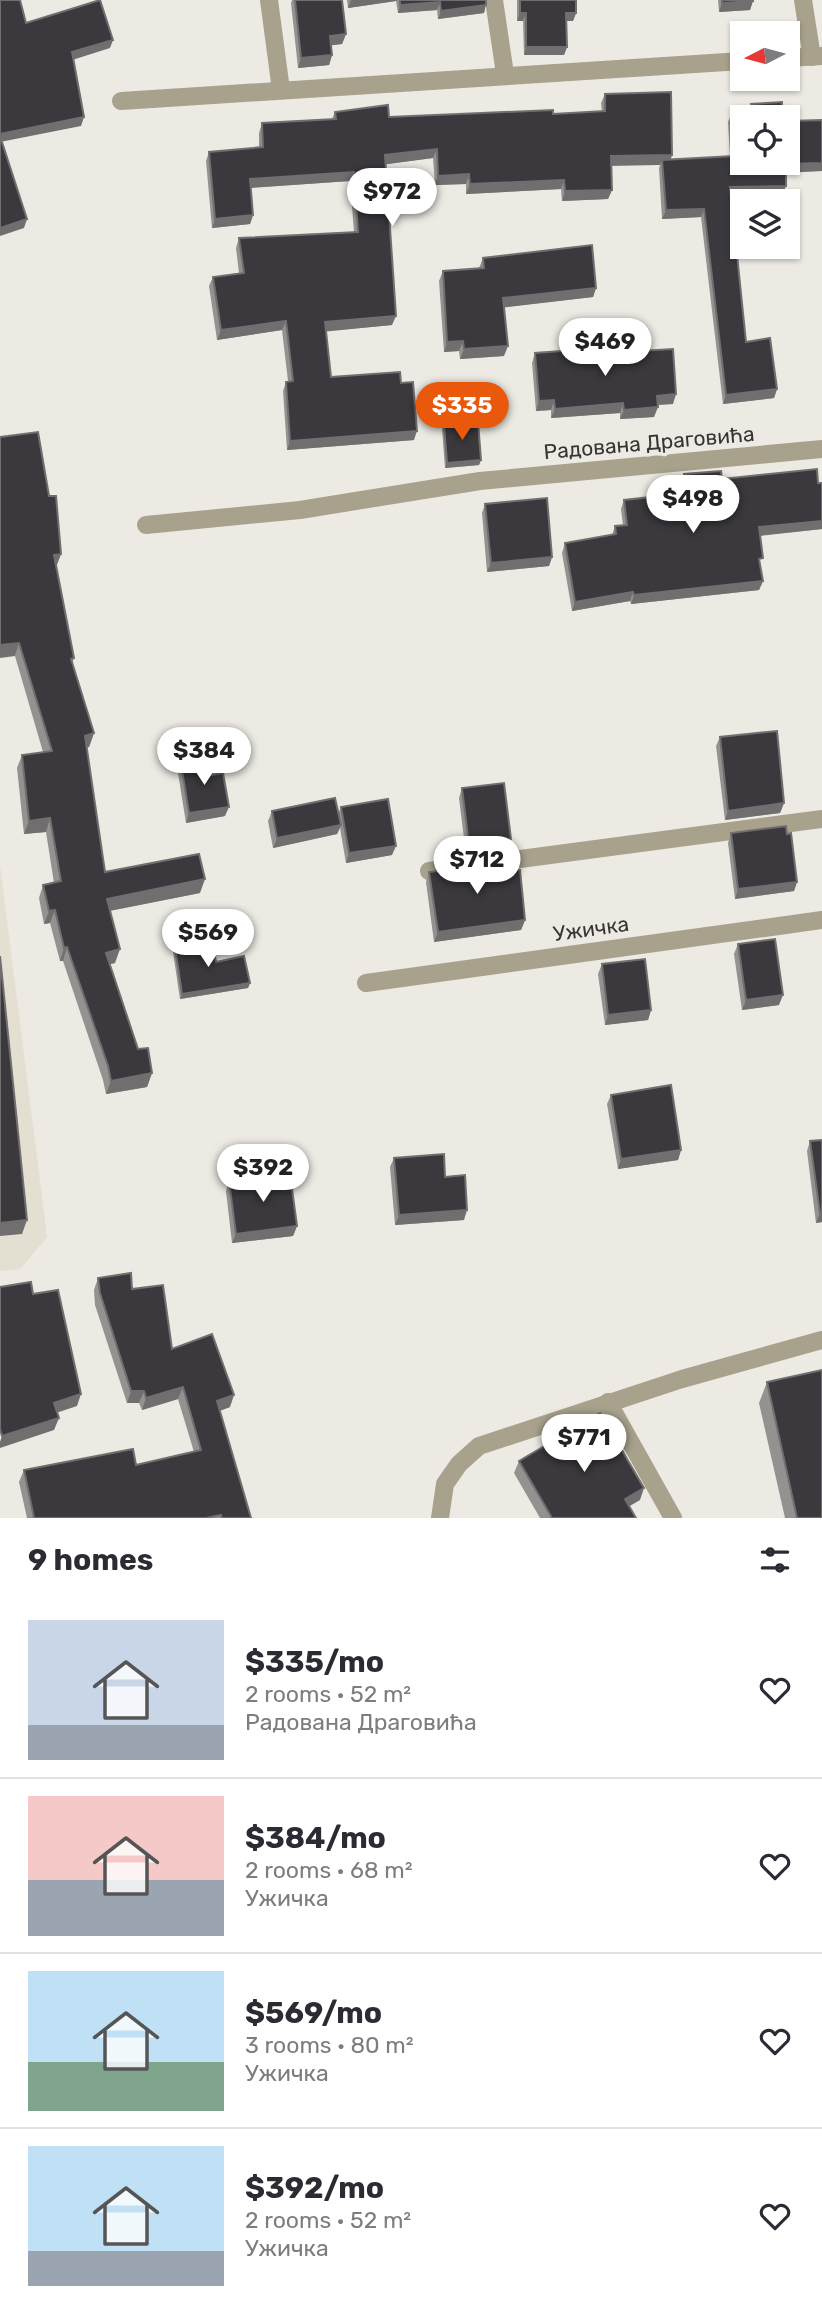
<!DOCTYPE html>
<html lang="en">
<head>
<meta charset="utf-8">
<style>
	body { margin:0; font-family:Rubik,sans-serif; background:#f2f2f3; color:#2b2b33; height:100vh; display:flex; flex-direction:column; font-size:26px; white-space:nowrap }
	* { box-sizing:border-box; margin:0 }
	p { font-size:23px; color:#7c7c81 }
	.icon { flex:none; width:38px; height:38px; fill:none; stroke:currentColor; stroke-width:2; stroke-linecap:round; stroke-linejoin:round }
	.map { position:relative; height:1518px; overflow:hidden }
	.panel { display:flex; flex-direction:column; background:#fff; flex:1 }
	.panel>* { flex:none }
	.needle { width:46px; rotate:264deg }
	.fabs { position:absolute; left:730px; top:21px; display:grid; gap:14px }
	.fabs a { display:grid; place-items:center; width:70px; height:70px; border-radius:0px; background:#fff; box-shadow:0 2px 5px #0004; font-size:35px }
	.price { position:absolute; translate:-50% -60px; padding:0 16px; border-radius:24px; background:#fff; color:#222; font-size:23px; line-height:46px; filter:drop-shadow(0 2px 4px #0008) }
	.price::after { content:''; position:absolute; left:50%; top:42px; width:21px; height:16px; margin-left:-10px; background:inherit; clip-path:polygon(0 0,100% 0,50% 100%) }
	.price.on { background:#ea580c; color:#fff }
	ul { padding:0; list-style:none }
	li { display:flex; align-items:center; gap:21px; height:175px; padding:0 28px }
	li+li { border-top:2px solid #e1e1e2 }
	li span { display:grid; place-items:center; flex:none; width:196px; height:140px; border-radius:0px; color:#555 }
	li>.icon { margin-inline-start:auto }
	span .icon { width:84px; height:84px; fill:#fffc; stroke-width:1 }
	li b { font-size:30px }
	h2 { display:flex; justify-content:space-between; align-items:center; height:84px; padding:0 28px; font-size:30px }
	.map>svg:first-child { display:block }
</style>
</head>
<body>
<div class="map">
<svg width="822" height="1518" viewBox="0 0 822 1518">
	<rect width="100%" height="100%" fill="#eceae3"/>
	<path fill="#e3dfd1" d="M0,865L47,1237L20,1269L0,1271Z"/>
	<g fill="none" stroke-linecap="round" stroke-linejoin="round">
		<path stroke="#a8a18c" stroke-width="18" d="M608,1402L673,1518"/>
		<g stroke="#a8a18c" stroke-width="18">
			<path d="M269,0L281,90"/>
			<path d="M494,0L505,74"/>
			<path d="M803,0L812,57"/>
			<path d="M788,58L822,56"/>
			<path d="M121,101L742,61"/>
			<path d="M146,525L300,510L480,481L822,449"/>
			<path d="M429,871L822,819"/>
			<path d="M366,983L822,920"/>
			<path d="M440,1518L445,1484L459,1464L479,1446L682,1379L822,1340"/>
		</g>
	</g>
	<g fill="#949290">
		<path d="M292,0H342L346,34L342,44L331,45L332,55L329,65L298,68L291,3Z"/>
		<path d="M347,0H486L484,13L438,19L437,10L398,13L396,1L348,8Z"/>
		<path d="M517,0H576V13L573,21H566L567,47L564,55H524L523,21H517Z"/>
		<path d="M718,0H753L750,10L719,12Z"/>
		<path d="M605,94L671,159L730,156L728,122L732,113L748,112L751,104L782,102L742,163L822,120V171L786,172L783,194L731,196L746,342L777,389L774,398L723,404L701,217L662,219L659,168L660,165H611L612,190L608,199L562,201L561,189L466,194V184L435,185L433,158L385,164L392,325L326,331L331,377L401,383L414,440L287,450L283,391L286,382L288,381L282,330L217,340L209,286L213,277L239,273L236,248L239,238L354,232L350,181L251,188L253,215L250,224L212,228L206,161L209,152L259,147V133L262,123L332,119L335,112L389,117L553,114L602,112L601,103Z"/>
		<path d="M483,258L596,288L593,297L504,307V356L460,359L459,351L444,352L439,281L443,271L479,268Z"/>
		<path d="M535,353L673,404L658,405L654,417L620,419V413L551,418V410L536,411L532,363Z"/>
		<path d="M444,424L481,460L479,465L445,468L442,429Z"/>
		<path d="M684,474L722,479L822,483V529L760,536V565L763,581L759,590L631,604L630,601L572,611L562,553L565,543L612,535L615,526L623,525L621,509L624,500L668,495L669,491L681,490L680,484Z"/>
		<path d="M49,496L61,554L56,567L74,658L72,664L94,733L89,747H87L105,872L200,893L110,911L115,963L110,964L138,1049L152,1073L147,1087L106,1094L103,1080L63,961H60L50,923L44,924L39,898L43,885L54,883L46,832L24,834L17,768L22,755L43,752L15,656Z"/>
		<path d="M485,504L552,557L549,566L487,572L482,513Z"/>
		<path d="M720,737L784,803L780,813L725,820L716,746Z"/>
		<path d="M181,764L212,775L225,816L186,823L178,773Z"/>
		<path d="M462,788L508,849L466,855L459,798Z"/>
		<path d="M341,807L392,855L346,863L340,828L337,834L273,848L268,821L272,811L338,814Z"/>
		<path d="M731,833L787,834L797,882L794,891L735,899L728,843Z"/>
		<path d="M429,872L525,920L521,930L434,942L426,882Z"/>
		<path d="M738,944L779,1005L742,1010L734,954Z"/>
		<path d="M175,947L250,983L248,988L180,999L173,952Z"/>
		<path d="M602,964L651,1010L648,1020L605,1025L598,974Z"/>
		<path d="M611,1095L681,1150L678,1160L618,1169L607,1104Z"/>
		<path d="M822,1140V1222L816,1223L807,1151L810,1141Z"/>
		<path d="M394,1158L445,1177L464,1220L395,1225L390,1167Z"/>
		<path d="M229,1181L297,1226L293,1236L232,1243L226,1191Z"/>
		<path d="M98,1278L132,1289L172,1349L230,1407L220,1411L251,1518H27L19,1482L24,1470L136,1465L194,1452L178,1399L142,1410L139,1403H127L95,1305L94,1290Z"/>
		<path d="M767,1382L822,1518H785L759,1403Z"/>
		<path d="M519,1461L640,1500L629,1506L636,1518H540L514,1473Z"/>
	</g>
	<g fill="#716e70">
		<path d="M351,0H397L396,1L348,8Z"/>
		<path d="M753,1L750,10L719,12L722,3Z"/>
		<path d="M440,2L437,10L398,13L400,5Z"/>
		<path d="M486,5L484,13L438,19L441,11Z"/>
		<path d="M520,13H526L523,21H517Z"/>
		<path d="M566,13H576L573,21H563Z"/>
		<path d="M346,34L342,44L326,46L330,36Z"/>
		<path d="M113,40L110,48L69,61L72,52Z"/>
		<path d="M526,47H567L564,55H524Z"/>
		<path d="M332,55L329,65L298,68L301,58Z"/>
		<path d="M84,117L81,126L0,142V134Z"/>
		<path d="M437,149L433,158L381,165L385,155Z"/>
		<path d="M672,155L669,165L662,160L660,165L607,166L611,156Z"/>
		<path d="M822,163V171L783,173L786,164Z"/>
		<path d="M354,172L350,181L247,188L250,179Z"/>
		<path d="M469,174L466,184L435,185L438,176Z"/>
		<path d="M564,180L561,189L466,194L470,184Z"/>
		<path d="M786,186L783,194L726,196L730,187Z"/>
		<path d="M612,190L608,199L562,201L565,191Z"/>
		<path d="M704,209L701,217L662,219L666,210Z"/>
		<path d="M253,215L250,224L212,228L215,219Z"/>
		<path d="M27,219L24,228L0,236V228Z"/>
		<path d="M596,288L593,297L500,308L503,298Z"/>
		<path d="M396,316L392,325L321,332L325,322Z"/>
		<path d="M286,321L282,330L217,340L221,330Z"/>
		<path d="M463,341L459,351L444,352L447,342Z"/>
		<path d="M508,346L504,356L460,359L464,349Z"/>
		<path d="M777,389L774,398L723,404L726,395Z"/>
		<path d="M676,394L673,404L653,405L657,396Z"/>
		<path d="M554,400L551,410L536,411L539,401Z"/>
		<path d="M623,403L620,413L551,418L555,409Z"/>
		<path d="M658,407L654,417L620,419L624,410Z"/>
		<path d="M417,431L414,440L287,450L290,441Z"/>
		<path d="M481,460L479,465L445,468L447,463Z"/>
		<path d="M822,521V529L756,536L759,527Z"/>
		<path d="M61,554L56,567L54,555Z"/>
		<path d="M552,557L549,566L487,572L491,563Z"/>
		<path d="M763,581L759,590L631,604L634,595Z"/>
		<path d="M633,592L630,601L572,611L575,602Z"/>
		<path d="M19,643L15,656L0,658V645Z"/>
		<path d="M94,733L89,747L80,749L85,736Z"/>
		<path d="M784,803L780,813L725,820L728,811Z"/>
		<path d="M229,807L225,816L186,823L189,813Z"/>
		<path d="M50,818L46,832L24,834L29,821Z"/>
		<path d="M341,825L337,834L273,848L277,838Z"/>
		<path d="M511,839L508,849L466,855L469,845Z"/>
		<path d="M396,846L392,855L346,863L349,853Z"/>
		<path d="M205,879L200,893L103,912L107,899Z"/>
		<path d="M797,882L794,891L735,899L738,889Z"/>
		<path d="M55,910L50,923L44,924L49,911Z"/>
		<path d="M525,920L521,930L434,942L438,932Z"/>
		<path d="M67,947L63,961H60L64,948Z"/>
		<path d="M120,949L115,963L101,966L106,953Z"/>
		<path d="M250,983L248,988L180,999L182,994Z"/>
		<path d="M783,995L779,1005L742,1010L746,1000Z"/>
		<path d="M651,1010L648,1020L605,1025L608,1015Z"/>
		<path d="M152,1073L147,1087L106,1094L111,1081Z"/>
		<path d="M681,1150L678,1160L618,1169L621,1159Z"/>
		<path d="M467,1210L464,1220L395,1225L399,1215Z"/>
		<path d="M820,1213H822V1222L816,1223Z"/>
		<path d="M27,1220L22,1234L0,1236V1223Z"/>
		<path d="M297,1226L293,1236L232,1243L236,1234Z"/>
		<path d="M183,1387L178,1399L142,1410L146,1398Z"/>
		<path d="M131,1391H144L139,1403H127Z"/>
		<path d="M81,1394L77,1406L50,1415L54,1403Z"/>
		<path d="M234,1395L230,1407L213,1413L217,1401Z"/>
		<path d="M59,1418L54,1430L0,1448V1442L2,1436Z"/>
		<path d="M644,1488L640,1500L621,1511L625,1499Z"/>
	</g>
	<g fill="#3c393e" stroke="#716e70" stroke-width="2">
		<path d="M0,0H20L26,23L100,0L113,40L72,52L84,117L0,134Z"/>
		<path d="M295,0H342L346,34L330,36L332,55L301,58Z"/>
		<path d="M400,0H486V5L441,11L440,2L400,5Z"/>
		<path d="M520,0H576V13H566L567,47H526V13H520Z"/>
		<path d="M722,0H753V1L722,3Z"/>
		<path d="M671,92L672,155L611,156L612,190L565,191L564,180L470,184L469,174L438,176L437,149L385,155L396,316L325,322L331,377L400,372L401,383L413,382L417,431L290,441L286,382L293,381L286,321L221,330L213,277L244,273L239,238L358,232L354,172L250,179L253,215L215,219L209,152L263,147L262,123L336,119L335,112L388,105L389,117L553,110V114L605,111V94Z"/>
		<path d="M782,102V117H742V163H788V121L822,120V163L786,164V186L730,187L746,342L770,338L777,389L726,395L704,209L666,210L662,160L734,156L732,113L752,112L751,104Z"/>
		<path d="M0,136L27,219L0,228Z"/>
		<path d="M592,245L596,288L503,298L508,346L464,349L463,341L447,342L443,271L484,268L483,258Z"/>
		<path d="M588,349L589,354L673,349L676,394L657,396L658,407L624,410L623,403L555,409L554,400L539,401L535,353Z"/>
		<path d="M478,422L481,460L447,463L444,424Z"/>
		<path d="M38,432L49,496H56L61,554L54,555L74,658L71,659L94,733L85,736L105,872L199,854L205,879L107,899L120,949L106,953L138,1049L148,1048L152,1073L111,1081L108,1066L67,947L64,948L55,910L49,911L43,885L61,881L50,818L29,821L22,755L52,751L19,643L0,645V437Z"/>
		<path d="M817,469L818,483H822V521L759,527L763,558L759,559L763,581L634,595L633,592L575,602L565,543L616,534L615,526L627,525L624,500L669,495V491L685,490L684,474L721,471L722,479Z"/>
		<path d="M547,498L552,557L491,563L485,504Z"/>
		<path d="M777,731L784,803L728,811L720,737Z"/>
		<path d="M209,759L212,775L223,773L229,807L189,813L181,764Z"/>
		<path d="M504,783L511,839L469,845L462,788Z"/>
		<path d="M335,798L341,825L277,838L272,811Z"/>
		<path d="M388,799L396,846L349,853L341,807Z"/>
		<path d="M786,826L787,834L791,833L797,882L738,889L731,833Z"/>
		<path d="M514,862L515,870H520L525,920L438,932L429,872Z"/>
		<path d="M775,939L783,995L746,1000L738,944Z"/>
		<path d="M212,942L216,962L244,956L250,983L182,994L175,947Z"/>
		<path d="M0,956L27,1220L0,1223Z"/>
		<path d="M645,959L651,1010L608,1015L602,964Z"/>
		<path d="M671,1085L681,1150L621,1159L611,1095Z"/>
		<path d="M822,1140V1213H820L810,1141Z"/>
		<path d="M444,1154L445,1177L465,1175L467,1210L399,1215L394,1158Z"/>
		<path d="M290,1174L297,1226L236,1234L229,1181Z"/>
		<path d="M131,1273L132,1289L163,1285L172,1349L212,1334L234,1395L217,1401L251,1518H222L221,1515L206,1518H34L24,1470L133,1449L136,1465L201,1450L183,1387L146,1398L144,1391H131L100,1293L98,1278Z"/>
		<path d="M31,1282L33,1294L58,1290L81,1394L54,1403L59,1418L2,1436L0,1429V1287Z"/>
		<path d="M822,1370V1518H797L767,1382Z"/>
		<path d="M600,1413L644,1488L625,1499L636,1518H552L519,1461Z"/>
	</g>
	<g text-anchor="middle" stroke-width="7" stroke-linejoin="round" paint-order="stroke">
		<g font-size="21" fill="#363533" stroke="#eceae3">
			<text transform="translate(649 443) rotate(-5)" y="7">Радована Драговића</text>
			<text transform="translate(591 929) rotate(-8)" y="7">Ужичка</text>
		</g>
	</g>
</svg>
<div class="fabs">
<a><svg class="needle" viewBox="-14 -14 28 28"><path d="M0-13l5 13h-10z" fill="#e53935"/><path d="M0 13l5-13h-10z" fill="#7c7c81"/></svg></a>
<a><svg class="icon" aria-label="locate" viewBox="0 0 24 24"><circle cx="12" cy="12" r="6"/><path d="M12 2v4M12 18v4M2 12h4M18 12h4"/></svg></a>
<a><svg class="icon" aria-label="layers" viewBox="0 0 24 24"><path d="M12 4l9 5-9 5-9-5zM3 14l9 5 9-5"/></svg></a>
</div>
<b class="price" style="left:392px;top:228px">$972</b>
<b class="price" style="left:605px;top:378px">$469</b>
<b class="price on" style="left:462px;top:442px">$335</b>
<b class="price" style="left:693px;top:535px">$498</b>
<b class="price" style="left:204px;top:787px">$384</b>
<b class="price" style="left:477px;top:896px">$712</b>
<b class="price" style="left:208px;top:969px">$569</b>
<b class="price" style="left:263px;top:1204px">$392</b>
<b class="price" style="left:584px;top:1474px">$771</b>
</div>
<section class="panel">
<h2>9 homes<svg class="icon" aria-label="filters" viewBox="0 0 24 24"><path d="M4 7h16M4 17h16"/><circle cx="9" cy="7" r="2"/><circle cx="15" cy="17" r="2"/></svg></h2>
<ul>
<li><span style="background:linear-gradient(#c9d6e8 75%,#9aa5b1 0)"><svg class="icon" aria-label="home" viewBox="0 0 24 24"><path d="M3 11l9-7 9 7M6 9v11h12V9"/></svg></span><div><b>$335/mo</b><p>2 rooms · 52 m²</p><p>Радована Драговића</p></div><svg class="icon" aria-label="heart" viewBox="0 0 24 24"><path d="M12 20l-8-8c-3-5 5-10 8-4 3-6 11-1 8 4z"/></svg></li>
<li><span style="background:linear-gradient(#f6c9c9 60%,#9aa5b1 0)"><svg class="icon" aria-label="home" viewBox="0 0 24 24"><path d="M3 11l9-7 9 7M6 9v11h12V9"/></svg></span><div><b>$384/mo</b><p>2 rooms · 68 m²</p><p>Ужичка</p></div><svg class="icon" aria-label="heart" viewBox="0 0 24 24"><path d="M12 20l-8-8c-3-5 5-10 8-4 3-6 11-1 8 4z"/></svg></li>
<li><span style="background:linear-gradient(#bfe0f5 65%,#7fa58c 0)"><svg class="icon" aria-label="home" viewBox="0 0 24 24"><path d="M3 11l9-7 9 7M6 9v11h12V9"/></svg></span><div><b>$569/mo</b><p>3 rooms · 80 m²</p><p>Ужичка</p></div><svg class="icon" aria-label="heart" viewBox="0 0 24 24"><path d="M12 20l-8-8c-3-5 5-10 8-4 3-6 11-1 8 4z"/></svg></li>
<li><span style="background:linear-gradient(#bfe0f5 75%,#9aa5b1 0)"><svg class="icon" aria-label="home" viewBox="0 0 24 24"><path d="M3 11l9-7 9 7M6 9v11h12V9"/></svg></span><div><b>$392/mo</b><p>2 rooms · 52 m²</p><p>Ужичка</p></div><svg class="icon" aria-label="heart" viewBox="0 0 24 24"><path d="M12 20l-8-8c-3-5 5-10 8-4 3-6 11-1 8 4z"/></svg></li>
</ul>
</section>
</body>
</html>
